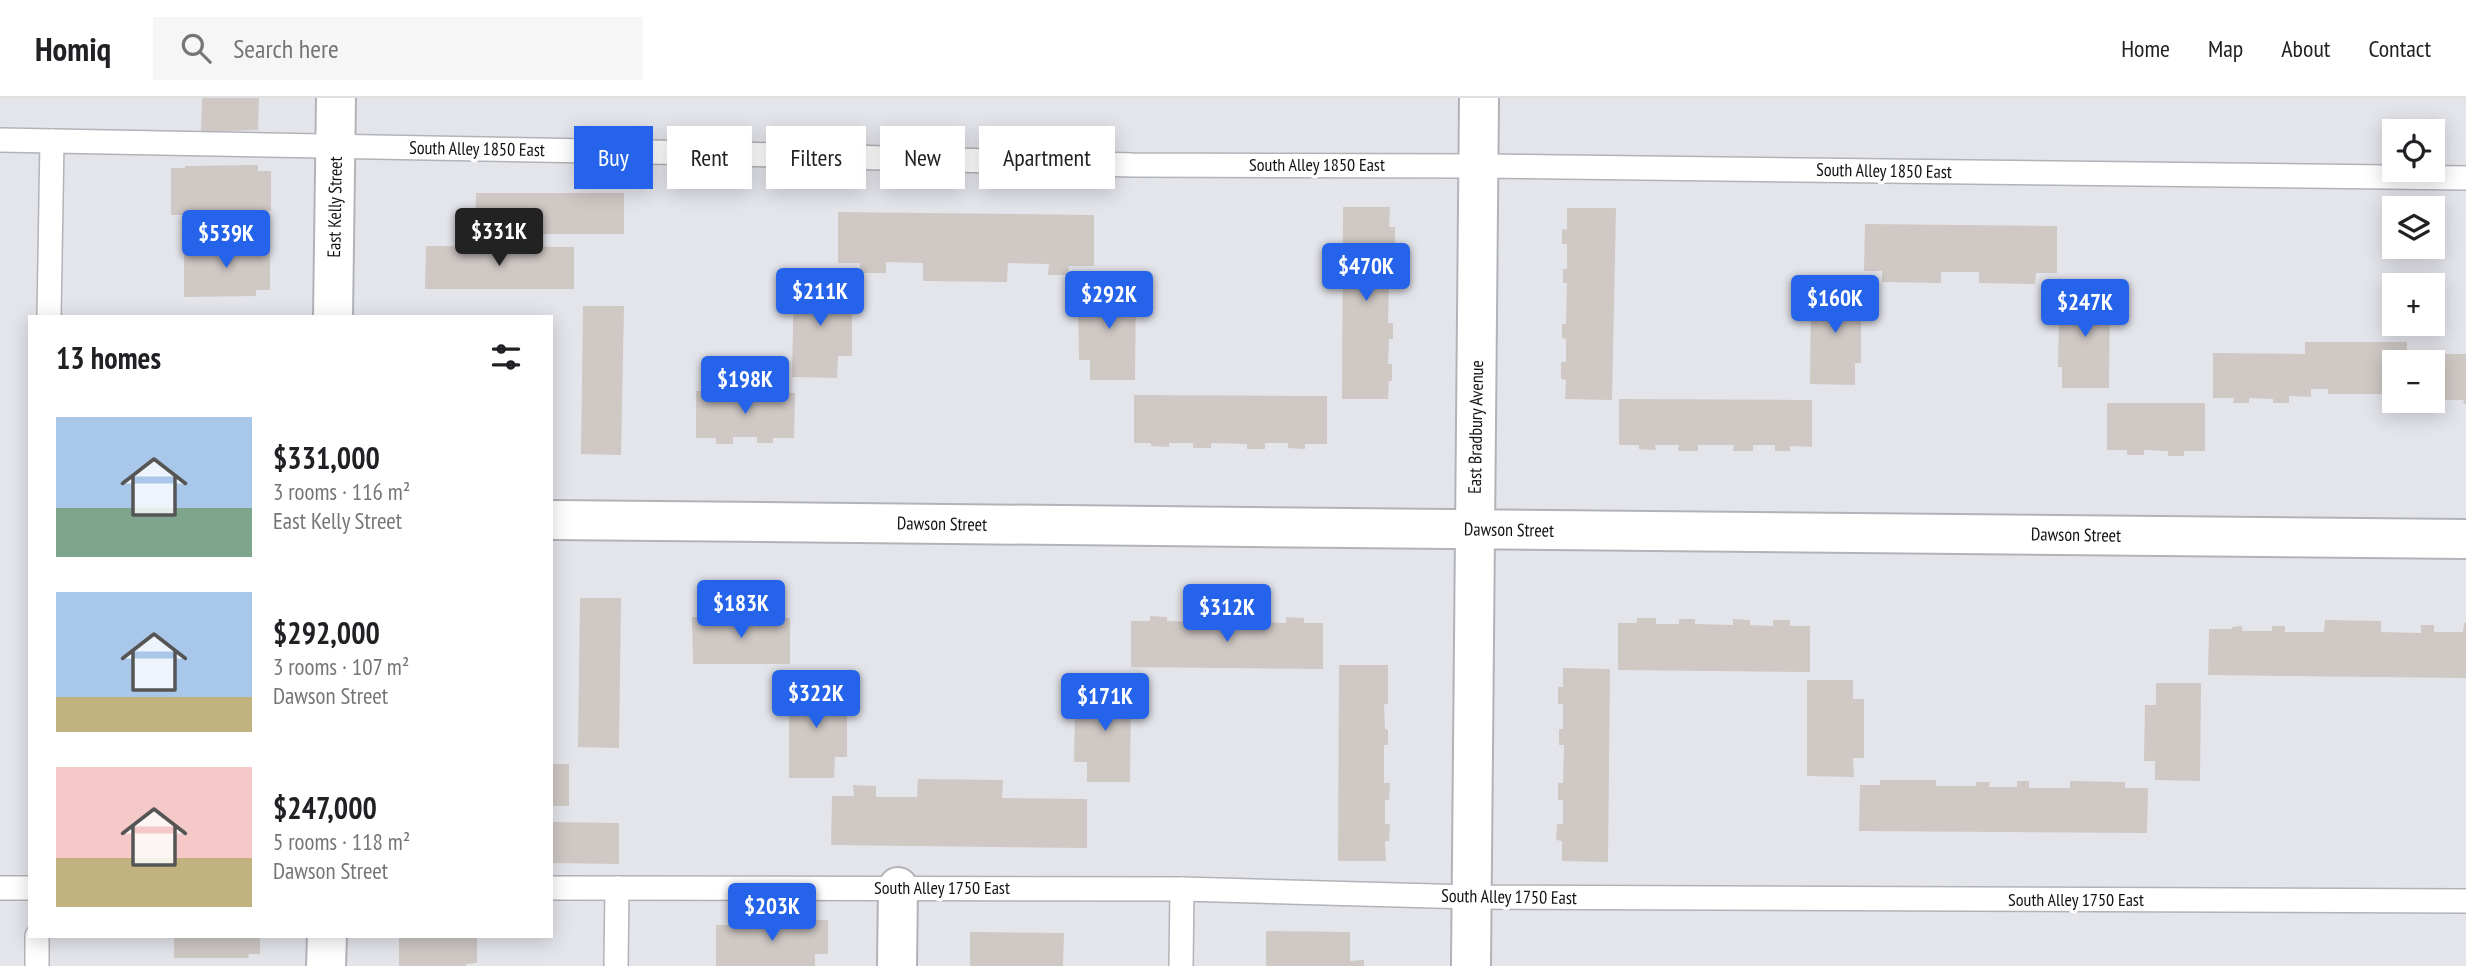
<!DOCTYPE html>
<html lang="en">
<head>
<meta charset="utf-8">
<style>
	body { margin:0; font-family:"PT Sans Narrow",sans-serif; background:#f6f6f6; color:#202124; height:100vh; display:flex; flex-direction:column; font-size:26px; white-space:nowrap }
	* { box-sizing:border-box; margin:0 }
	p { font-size:23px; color:#757577 }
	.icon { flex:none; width:38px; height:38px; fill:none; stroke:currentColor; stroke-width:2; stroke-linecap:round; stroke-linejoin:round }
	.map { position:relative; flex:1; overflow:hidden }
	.side { position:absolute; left:28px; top:217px; width:525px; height:623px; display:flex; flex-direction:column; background:#fff; border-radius:0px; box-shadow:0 4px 18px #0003 }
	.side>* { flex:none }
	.top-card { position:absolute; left:574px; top:28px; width:665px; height:63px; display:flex; gap:14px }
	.buttons { position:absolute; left:2382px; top:21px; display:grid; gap:14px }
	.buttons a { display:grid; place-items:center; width:63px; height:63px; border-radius:0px; background:#fff; box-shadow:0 4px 18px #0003; font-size:35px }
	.price { position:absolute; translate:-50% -60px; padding:0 16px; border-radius:7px; background:#2563eb; color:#fff; font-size:23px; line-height:46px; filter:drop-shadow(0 2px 4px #0008) }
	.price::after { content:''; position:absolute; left:50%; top:42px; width:21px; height:16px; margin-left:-10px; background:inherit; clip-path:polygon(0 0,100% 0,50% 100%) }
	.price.on { background:#222; color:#fff }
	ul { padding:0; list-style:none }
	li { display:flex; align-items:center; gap:21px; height:175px; padding:0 28px }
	li span { display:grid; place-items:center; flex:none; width:196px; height:140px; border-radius:0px; color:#555 }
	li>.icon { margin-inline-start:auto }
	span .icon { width:84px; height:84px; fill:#fffc; stroke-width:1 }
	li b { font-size:30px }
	h2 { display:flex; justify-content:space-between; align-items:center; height:84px; padding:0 28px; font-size:30px }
	.pill { padding:0 24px; border-radius:0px; background:#fff; box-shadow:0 4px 18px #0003; font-size:24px; line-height:63px }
	.pill.on { background:#2563eb; color:#fff }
	header { display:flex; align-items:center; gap:42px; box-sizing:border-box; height:98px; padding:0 35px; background:#fff; border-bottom:2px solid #e0e0e0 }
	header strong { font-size:33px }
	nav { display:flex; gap:38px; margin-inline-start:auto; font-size:24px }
	.search { width:490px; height:63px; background:#f6f6f6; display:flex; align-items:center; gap:18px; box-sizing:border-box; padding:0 24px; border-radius:0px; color:#757577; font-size:26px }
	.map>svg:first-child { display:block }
</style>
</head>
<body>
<header>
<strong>Homiq</strong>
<div class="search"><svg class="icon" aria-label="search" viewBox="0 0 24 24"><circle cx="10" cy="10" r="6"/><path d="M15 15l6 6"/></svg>Search here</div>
<nav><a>Home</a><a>Map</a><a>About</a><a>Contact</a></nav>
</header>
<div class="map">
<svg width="2466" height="868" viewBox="0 0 2466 868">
	<rect width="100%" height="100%" fill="#e4e5eb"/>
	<g fill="#cfc8c5">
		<path d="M202,0H259L258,32L201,34Z"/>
		<path d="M258,67V73H271V113H256V119L184,120L183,117H171V70H185V68Z"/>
		<path d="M476,95H624V136H475Z"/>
		<path d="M1343,109H1390L1389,129H1395V146H1390L1389,170L1393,171V186H1389L1388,225H1393V241H1389L1388,266H1392V283H1389L1388,301H1342Z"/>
		<path d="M1567,110H1616L1612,302L1565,301L1566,282L1561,281V264H1566V241L1562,240V226H1566L1567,185H1563V171H1567V146H1562V131L1567,132Z"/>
		<path d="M838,114L1094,117V168H1069L1068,177H1048L1049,166L1008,165L1007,184L923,183V165L886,164V175H860V165H838Z"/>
		<path d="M1865,126L2057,128V175H2036L2035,186L1979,185V174H1941V185L1882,184V173H1864Z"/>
		<path d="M184,146L256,147V151H270V192H256V198L184,199Z"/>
		<path d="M426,148L574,149V191H425Z"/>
		<path d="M794,181L840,182V201H852V258H838L837,280L792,279Z"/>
		<path d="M1091,184H1136L1135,282H1090V262H1079L1078,204L1090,205Z"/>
		<path d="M1811,189H1858L1857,209H1861V265H1855V287L1810,286Z"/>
		<path d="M2062,191L2110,192L2109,290H2062V269H2058L2059,212H2062Z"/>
		<path d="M583,208H624L621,357L581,356Z"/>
		<path d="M2305,244H2407V256H2466V306H2463L2464,302H2440V306H2424V303H2432V264H2394V291H2384L2383,296H2328V291H2311V299L2289,298V305H2273V301L2249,300V305H2233L2234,300H2213V255L2305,256Z"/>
		<path d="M696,293L795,295L794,340H773V345H757V339H733V346H716V340H696Z"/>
		<path d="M1134,297L1327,298V346H1305V351L1288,350V345H1265V351H1247V346L1211,345V350H1193V345H1169V349L1151,348V345H1134Z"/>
		<path d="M1619,301L1812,302V349L1790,348V353H1775V347H1753V353H1733L1734,347H1698V353H1678L1679,347H1655L1656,352L1639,351V347H1619Z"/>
		<path d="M2107,305H2205V353H2184V358H2168V353L2144,352V357H2127V352H2107Z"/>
		<path d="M580,500H621L619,650L578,649Z"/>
		<path d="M756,514H772L773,520H790V566H693L692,519H714V515H731V520H755Z"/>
		<path d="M1150,518L1167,519V523L1191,524V519H1209V524H1245V520H1265L1264,524L1286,525V519L1304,520V525H1323V571L1131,569V523H1150Z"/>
		<path d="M1637,520H1656V526H1679V521H1695V526L1733,527V521L1750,522V527L1773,528V522H1790V528H1810V574L1618,572V525H1637Z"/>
		<path d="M2325,522L2381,523V534L2421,535V527H2434V534H2463L2464,525H2466V580L2208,577L2209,531H2232V529L2242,528V533H2272V528H2285V534H2324Z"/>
		<path d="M1339,567H1388V606H1384L1385,631L1388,632V647H1384V685H1390L1389,702H1385V726H1390L1389,743H1385L1386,763H1338Z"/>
		<path d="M1563,570L1610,571L1608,764L1562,763V743L1556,742L1557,726H1563V702H1558V685H1563L1564,647H1559V631H1563V606H1558V589H1563Z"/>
		<path d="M1807,582H1853V601H1864V660H1853L1854,679L1807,678Z"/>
		<path d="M789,584L835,585L836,605H847V659H835L834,680H789Z"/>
		<path d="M2156,585H2201L2200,683L2155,682V663H2144L2145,607H2156Z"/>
		<path d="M1087,587H1131L1130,684H1087V664H1074L1075,606H1087Z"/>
		<rect x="551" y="666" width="18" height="42"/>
		<path d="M918,681L1003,682L1002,700L1087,701V750L831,747L832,698H854L853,687L876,688V699H917Z"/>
		<path d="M1880,682H1936V688H1976V684H1990L1989,689H2017V683H2029V690H2070V683L2125,684V690H2148L2147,735L1859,733L1860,687H1880Z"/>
		<path d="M551,724L619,725V766L551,765Z"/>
		<path d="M828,822V856H815V868H716V827H750V823Z"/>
		<path d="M1266,833L1350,834V863L1364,862V868H1266Z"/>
		<path d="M970,834L1064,835L1063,868H970Z"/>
		<path d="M174,838H260V856H248L249,860H174Z"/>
		<path d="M399,838L477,839V865L466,866V868H399Z"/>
	</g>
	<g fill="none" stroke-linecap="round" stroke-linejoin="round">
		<defs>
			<g id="lane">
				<path d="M0,42L704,55L1133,67L1479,68L2466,80"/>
				<path d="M49,219L52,43"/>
				<path d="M0,790H30"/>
				<path d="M551,790L1182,791L1471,799L2466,803"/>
				<path d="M37,868V838"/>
				<path d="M616,868L617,790"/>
				<path d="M1181,868L1182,791"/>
			</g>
			<g id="street">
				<path d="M333,219L336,0"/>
				<path d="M551,422L2466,441"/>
				<path d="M326,868L327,838"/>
				<path d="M897,868L898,789"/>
				<path d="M1471,868L1479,0"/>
			</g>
		</defs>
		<use href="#lane" stroke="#b2b3b9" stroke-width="26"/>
		<use href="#street" stroke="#b2b3b9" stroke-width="42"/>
		<use href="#lane" stroke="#fff" stroke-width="23"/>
		<use href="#street" stroke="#fff" stroke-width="38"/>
	</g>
	<g text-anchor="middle" stroke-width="7" stroke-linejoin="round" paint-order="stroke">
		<g font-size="18" fill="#111214" stroke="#fff">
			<text transform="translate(477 51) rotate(1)" y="6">South Alley 1850 East</text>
			<text x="1317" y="73">South Alley 1850 East</text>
			<text transform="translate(1884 73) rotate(1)" y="6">South Alley 1850 East</text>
			<text transform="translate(335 109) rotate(-89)" y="6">East Kelly Street</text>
			<text transform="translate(1476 329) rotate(-89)" y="6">East Bradbury Avenue</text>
			<text transform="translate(942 426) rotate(1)" y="6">Dawson Street</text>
			<text transform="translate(1509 432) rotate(1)" y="6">Dawson Street</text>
			<text transform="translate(2076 437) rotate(1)" y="6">Dawson Street</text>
			<text x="942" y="796">South Alley 1750 East</text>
			<text transform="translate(1509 799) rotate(1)" y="6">South Alley 1750 East</text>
			<text x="2076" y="808">South Alley 1750 East</text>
		</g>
	</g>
</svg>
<div class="buttons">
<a><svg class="icon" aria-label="locate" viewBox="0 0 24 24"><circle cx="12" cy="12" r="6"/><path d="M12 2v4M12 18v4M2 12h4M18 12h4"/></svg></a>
<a><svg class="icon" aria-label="layers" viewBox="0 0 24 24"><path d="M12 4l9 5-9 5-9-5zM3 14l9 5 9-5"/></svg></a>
<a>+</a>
<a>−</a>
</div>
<b class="price on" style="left:499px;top:170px">$331K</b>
<b class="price" style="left:226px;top:172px">$539K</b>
<b class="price" style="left:1366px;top:205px">$470K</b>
<b class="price" style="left:820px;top:230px">$211K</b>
<b class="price" style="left:1109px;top:233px">$292K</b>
<b class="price" style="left:1835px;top:237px">$160K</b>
<b class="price" style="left:2085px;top:241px">$247K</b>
<b class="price" style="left:745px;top:318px">$198K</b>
<b class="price" style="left:741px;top:542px">$183K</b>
<b class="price" style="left:1227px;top:546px">$312K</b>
<b class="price" style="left:816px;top:632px">$322K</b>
<b class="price" style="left:1105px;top:635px">$171K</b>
<b class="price" style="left:772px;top:845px">$203K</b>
<div class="top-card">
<a class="pill on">Buy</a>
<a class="pill">Rent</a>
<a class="pill">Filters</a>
<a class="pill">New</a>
<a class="pill">Apartment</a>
</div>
<section class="side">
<h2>13 homes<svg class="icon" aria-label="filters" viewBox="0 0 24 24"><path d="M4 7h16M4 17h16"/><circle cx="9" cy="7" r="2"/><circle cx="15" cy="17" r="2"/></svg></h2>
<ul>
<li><span style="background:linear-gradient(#a9c7e8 65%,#7fa58c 0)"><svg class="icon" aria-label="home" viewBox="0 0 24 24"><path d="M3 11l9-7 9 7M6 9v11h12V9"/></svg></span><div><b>$331,000</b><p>3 rooms · 116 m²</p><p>East Kelly Street</p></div></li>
<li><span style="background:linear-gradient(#a9c7e8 75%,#c2b280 0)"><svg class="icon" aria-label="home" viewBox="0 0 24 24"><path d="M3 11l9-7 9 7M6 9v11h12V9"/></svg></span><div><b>$292,000</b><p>3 rooms · 107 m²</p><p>Dawson Street</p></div></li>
<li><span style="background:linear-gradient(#f6c9c9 65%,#c2b280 0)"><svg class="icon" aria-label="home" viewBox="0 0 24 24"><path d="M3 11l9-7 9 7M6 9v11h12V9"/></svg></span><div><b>$247,000</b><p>5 rooms · 118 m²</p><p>Dawson Street</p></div></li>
</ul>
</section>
</div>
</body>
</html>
